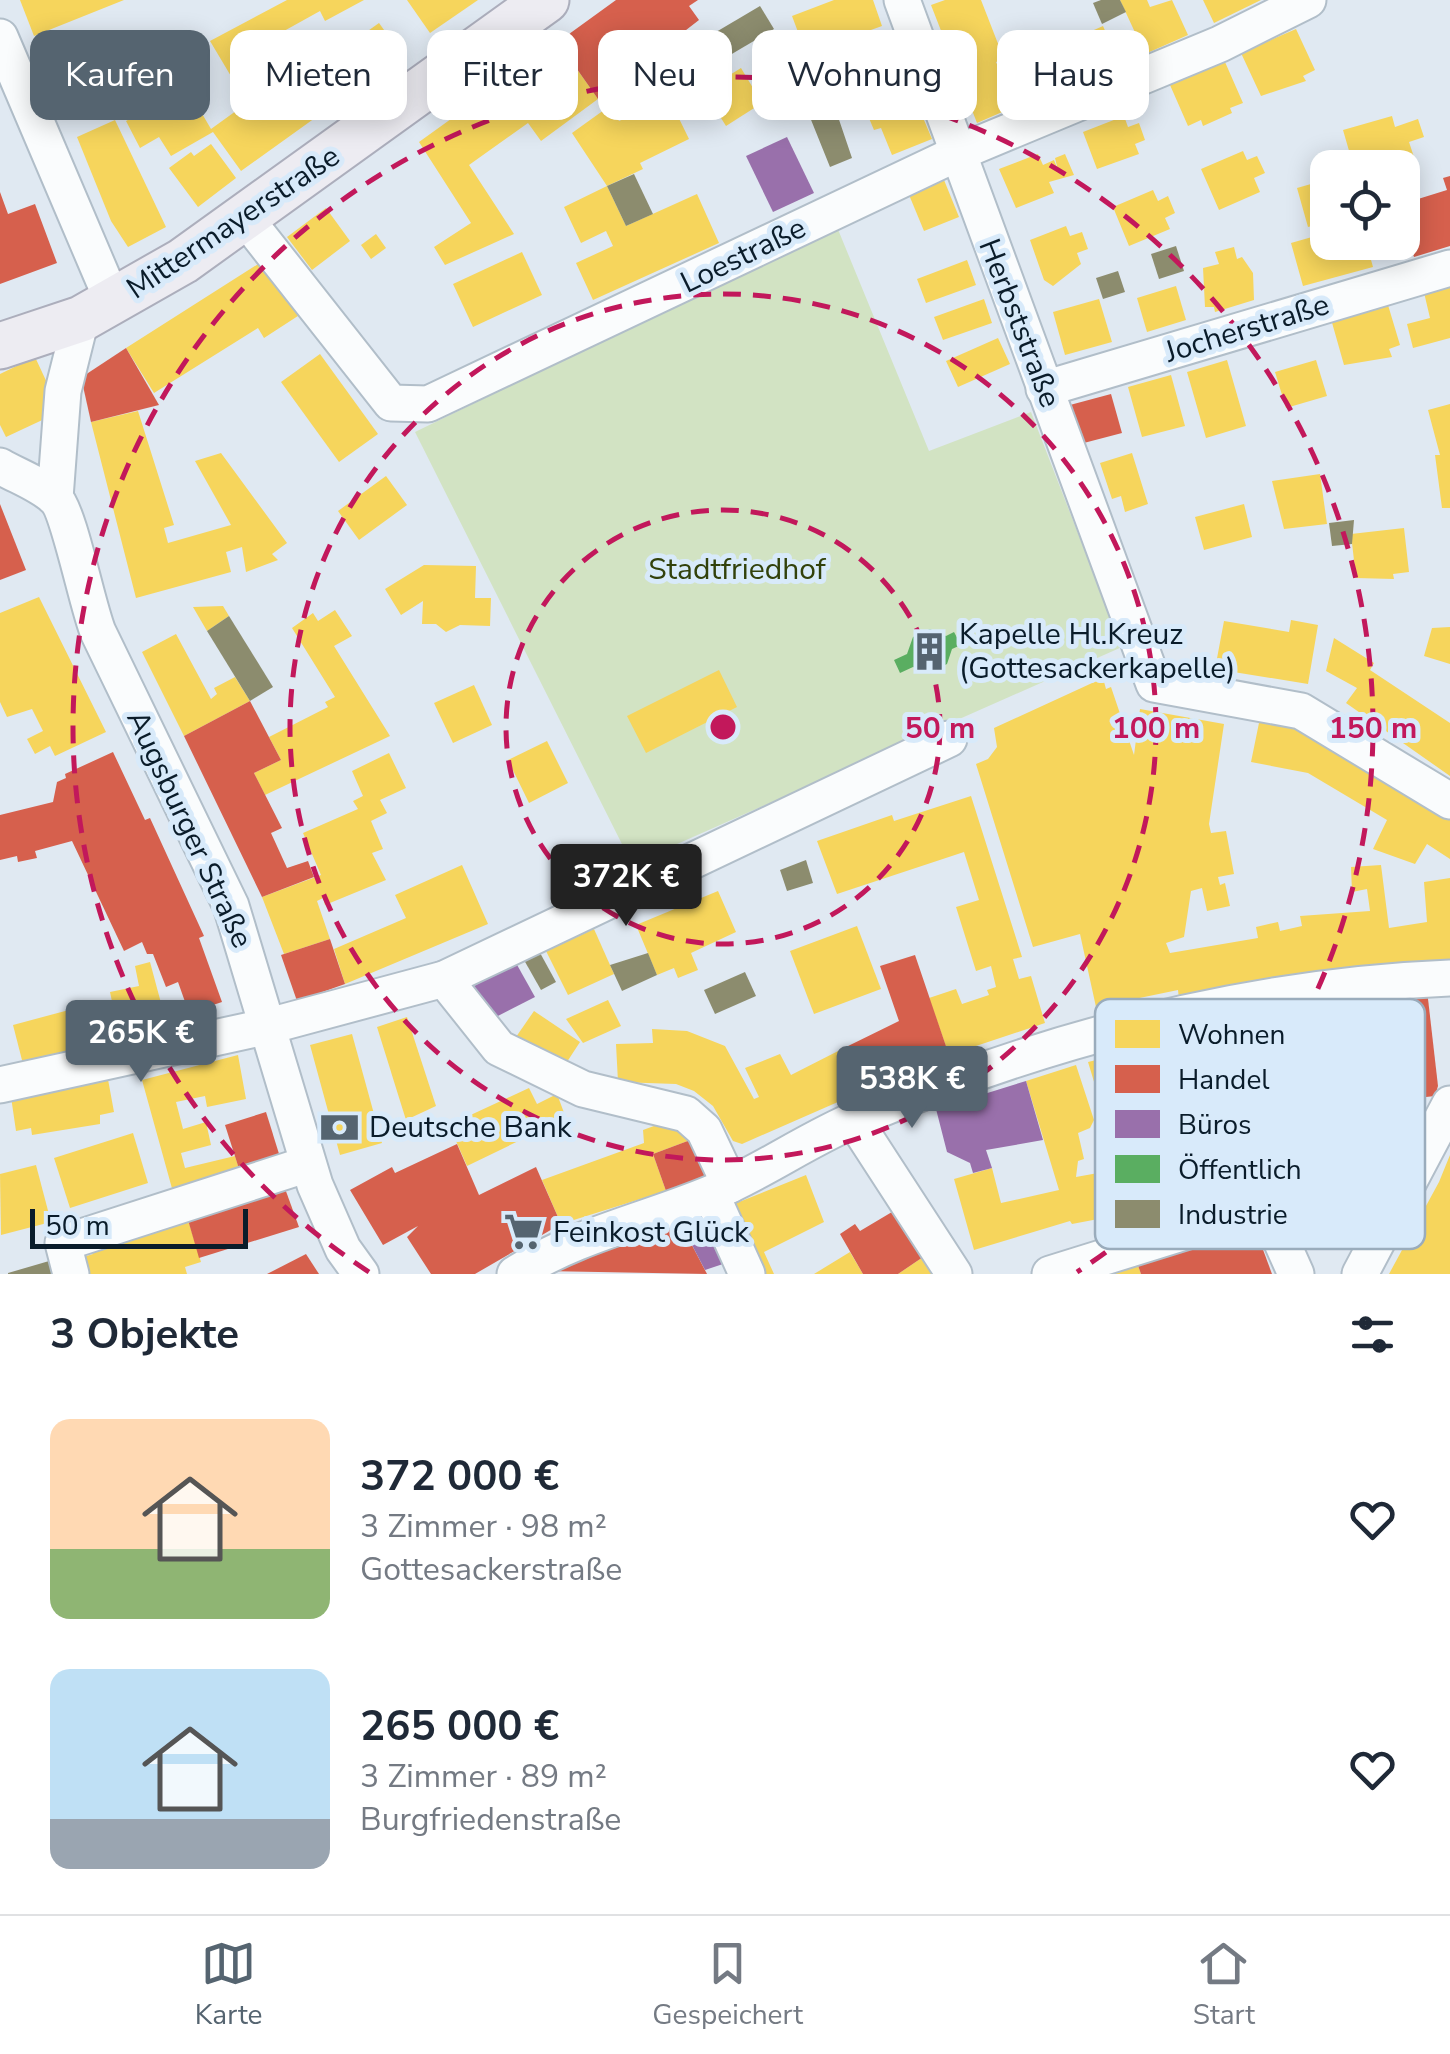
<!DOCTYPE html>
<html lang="de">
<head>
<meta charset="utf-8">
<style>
	body { margin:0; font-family:"Nunito Sans",sans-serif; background:#f6f6f7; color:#1f2937; height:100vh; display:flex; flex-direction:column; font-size:38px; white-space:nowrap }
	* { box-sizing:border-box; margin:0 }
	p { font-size:32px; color:#747a83 }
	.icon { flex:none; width:55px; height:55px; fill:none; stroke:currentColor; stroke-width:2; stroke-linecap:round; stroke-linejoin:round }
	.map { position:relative; height:1274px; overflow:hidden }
	.panel { display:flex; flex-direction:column; background:#fff; flex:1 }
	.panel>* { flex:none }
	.top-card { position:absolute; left:30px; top:30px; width:1390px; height:90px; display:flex; gap:20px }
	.tools { position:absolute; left:1310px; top:150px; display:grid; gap:20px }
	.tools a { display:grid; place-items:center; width:110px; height:110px; border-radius:20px; background:#fff; box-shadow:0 5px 25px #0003; font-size:50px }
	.scale { position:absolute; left:30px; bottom:25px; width:218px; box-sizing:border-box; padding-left:10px; border:5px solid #0a1c2a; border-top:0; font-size:28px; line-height:35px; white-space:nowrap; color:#0a1c2a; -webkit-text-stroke:8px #d8eafa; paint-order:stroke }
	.price { position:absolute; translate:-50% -85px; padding:0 22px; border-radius:10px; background:#556470; color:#fff; font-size:32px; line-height:65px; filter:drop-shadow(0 2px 5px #0008) }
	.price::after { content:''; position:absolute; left:50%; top:60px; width:30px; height:22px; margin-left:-15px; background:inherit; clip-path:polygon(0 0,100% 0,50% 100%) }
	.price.on { background:#222; color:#fff }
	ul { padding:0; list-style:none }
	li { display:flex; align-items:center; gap:30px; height:250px; padding:0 50px }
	li span { display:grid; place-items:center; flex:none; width:280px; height:200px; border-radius:20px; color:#555 }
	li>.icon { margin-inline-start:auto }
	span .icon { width:120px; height:120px; fill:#fffc; stroke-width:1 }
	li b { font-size:42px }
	h2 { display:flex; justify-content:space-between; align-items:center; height:120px; padding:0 50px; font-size:42px }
	.pill { padding:0 35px; border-radius:20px; background:#fff; box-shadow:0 5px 25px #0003; font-size:35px; line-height:90px }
	.pill.on { background:#556470; color:#fff }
	.tabs { display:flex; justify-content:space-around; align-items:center; height:140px; border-top:2px solid #e0e1e3; background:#fff; font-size:28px; color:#747a83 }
	.tabs a { display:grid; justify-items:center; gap:5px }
	.tabs .on { color:#556470 }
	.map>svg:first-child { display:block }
</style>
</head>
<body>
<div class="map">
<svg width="1450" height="1274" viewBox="0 0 1450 1274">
	<rect width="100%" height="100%" fill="#e0e9f2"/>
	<path fill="#d2e3c3" d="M837,227L929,451L1031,412L1122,647L632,864L415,432Z"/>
	<g fill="#f6d55c">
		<path d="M20,0H124L34,36Z"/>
		<path d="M287,0H364L325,21L320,11L284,31L318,71L326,65L347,95L241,171L213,132L171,156L159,137L140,148L126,121L187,88L211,129L247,103L210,41Z"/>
		<path d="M407,0H478L430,33Z"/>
		<path d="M834,0H873L882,26L846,39L844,33L804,48L792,16Z"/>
		<path d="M945,0H981L1004,59L996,62L1016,106L977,123L931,5Z"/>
		<path d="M1120,0H1147L1150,7L1172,0L1188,35L1145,54Z"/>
		<path d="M1203,0H1261L1214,23Z"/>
		<path d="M379,23L402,55L368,80L344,48Z"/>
		<path d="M1103,26L1120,65L1079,83L1062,44Z"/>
		<path d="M1296,29L1315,70L1303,76L1306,81L1261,96L1241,53Z"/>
		<path d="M558,42L598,99L604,95L619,121L637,113L634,106L646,100L650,107L669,98L689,139L640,163L643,169L607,186L572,133L604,110L598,99L541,141L528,123L469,165L514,234L445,265L434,247L471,223L419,142Z"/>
		<path d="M1225,62L1243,103L1230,108L1232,113L1203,126L1201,120L1188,126L1170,85Z"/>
		<path d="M741,68L762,103L726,126L704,91Z"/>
		<path d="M903,70L932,139L892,155L881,128L874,130L857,90Z"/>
		<path d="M1124,116L1128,127L1139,123L1145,140L1135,144L1139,154L1097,169L1083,132Z"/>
		<path d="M1392,116L1395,127L1418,119L1424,137L1409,142L1414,157L1406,159L1410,172L1402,174V168H1354L1343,130Z"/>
		<path d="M115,120L166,227L128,247L111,221L77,137Z"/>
		<path d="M211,144L236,178L198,207L169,168L191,152L194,156Z"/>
		<path d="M1243,151L1247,160L1257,156L1265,173L1254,178L1260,192L1219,210L1201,169Z"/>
		<path d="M1038,154L1043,165L1054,160L1058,170L1055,158L1065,154L1074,175L1049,182L1054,193L1016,208L999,169Z"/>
		<path d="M942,175L959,217L924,231L907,190Z"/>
		<path d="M1318,182L1328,222L1308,227L1297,188Z"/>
		<path d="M607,186L626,226L697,194L719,243L593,300L576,263L613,246L606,231L581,243L564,207Z"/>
		<path d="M1153,190L1158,201L1168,196L1175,213L1165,218L1170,229L1129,246L1113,207Z"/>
		<path d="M326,208L350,241L312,270L287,237Z"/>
		<path d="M1066,226L1070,236L1082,232L1088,249L1077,253L1081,264L1053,286L1044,280L1030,240Z"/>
		<path d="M376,234L386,248L371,259L361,245Z"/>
		<path d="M1319,235L1322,247L1366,242L1373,267L1303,286L1291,243Z"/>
		<path d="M1234,247L1237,259L1242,257L1253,273L1254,300L1215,312L1214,307H1205L1203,268L1219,264L1215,252Z"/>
		<path d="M522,252L542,295L473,327L453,284Z"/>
		<path d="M266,259L301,314L264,338L258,328L154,393L126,348Z"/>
		<path d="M967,260L976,285L926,303L917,279Z"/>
		<path d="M1450,277V338L1413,348L1407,324L1430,318L1422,284Z"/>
		<path d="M1176,286L1186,320L1147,332L1137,298Z"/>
		<path d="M1385,295L1400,345L1389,349L1392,357L1344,365L1329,312Z"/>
		<path d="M984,299L992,323L943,340L934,317Z"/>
		<path d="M1099,299L1112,342L1065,355L1053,312Z"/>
		<path d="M998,338L1010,364L958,387L946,361Z"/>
		<path d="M320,354L378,434L339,462L281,382Z"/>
		<path d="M35,357L56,402L53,415L6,437L0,425V374Z"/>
		<path d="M1227,360L1246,426L1206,438L1187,372Z"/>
		<path d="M1316,360L1327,396L1286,408L1275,372Z"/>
		<path d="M1171,375L1185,426L1142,437L1128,387Z"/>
		<path d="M1450,404V508H1442L1435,455H1440L1428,410Z"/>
		<path d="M138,411L174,525L164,528L168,543L231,525L195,461L221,453L287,543L272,554L278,560L246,572L242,547L226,552L231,572L136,598L91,422Z"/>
		<path d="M1132,453L1148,504L1125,512L1121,496L1112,499L1100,463Z"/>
		<path d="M1320,474L1327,524L1284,529L1272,481Z"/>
		<path d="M386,476L407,505L359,540L338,511Z"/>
		<path d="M1244,504L1252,537L1204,550L1195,517Z"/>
		<path d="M1404,528L1409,572L1393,574L1394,579L1356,578L1351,534Z"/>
		<path d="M424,565L476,566L475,598H491L490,626L460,625L446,632L436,624H422L423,601L401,615L385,589Z"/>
		<path d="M39,597L106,732L55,756L50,746L35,754L27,739L43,731L32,709L7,717L0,702V613Z"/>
		<path d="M223,606L229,616L207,631L193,607Z"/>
		<path d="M335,610L352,636L334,646L390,736L265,795L254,773L281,760L269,737L328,707L325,702L335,697L292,628L313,613L318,621Z"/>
		<path d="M1291,620L1318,625L1308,684L1215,669L1224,621L1289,632Z"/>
		<path d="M1450,627V664L1424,656L1432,628Z"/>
		<path d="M176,634L211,699L217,694L214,688L235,677L250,701L184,736L142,652Z"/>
		<path d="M1334,638L1374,663L1370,670L1450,723V776L1346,703L1357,688L1326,671Z"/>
		<path d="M719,670L737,707L646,753L627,716Z"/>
		<path d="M1103,678L1106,689L1111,687L1134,755L1140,709L1224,724L1209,824L1211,833L1226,831L1234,874L1218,877L1220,885L1225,883L1230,906L1207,911L1202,888L1191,891L1184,937L1166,943L1170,953L1258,938L1256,927L1278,922L1280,931L1302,926L1300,916L1370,911L1367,889L1352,892L1351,867L1381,865L1389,928L1427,922L1424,882L1450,878V963L1179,999L1178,990L1096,1007L1080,934L1033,947L976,764L988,759L997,747L994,728Z"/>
		<path d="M474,685L492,725L453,743L434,703Z"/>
		<path d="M1260,718L1324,731L1450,813V859L1427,844L1415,864L1373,849L1387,820L1308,773L1251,762Z"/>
		<path d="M547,741L568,783L529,803L508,760Z"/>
		<path d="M389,753L406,788L380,800L387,813L371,821L383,849L372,853L386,880L325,905L323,898L317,901L330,939L284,954L262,897L321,875L303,833L358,809L353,801L363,796L352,771Z"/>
		<path d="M971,796L1022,957L1013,959L1019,979L1031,976L1045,1023L949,1055L929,998L956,989L962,1004L989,995L987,990L996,987L991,966L976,971L956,907L979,900L964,852L837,894L817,841L892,815L894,821Z"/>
		<path d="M462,865L488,924L345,984L334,949L406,918L395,895Z"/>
		<path d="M718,891L736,932L691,953L698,970L678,978L674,968L657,975L636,925Z"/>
		<path d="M857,926L881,989L814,1014L790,951Z"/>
		<path d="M594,929L614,974L568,995L546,951Z"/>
		<path d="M150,962L168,1029L120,1040L110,992L139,986L135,966Z"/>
		<path d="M608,1000L621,1026L583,1043L566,1019Z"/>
		<path d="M1336,1001L1368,1141L1314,1172L1251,1190L1072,1224L1070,1221L974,1250L954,1179L992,1168L1001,1203L1059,1190L1026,1081L1076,1065L1094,1120L1090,1128L1078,1133L1084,1159L1078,1161L1076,1177L1120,1169L1117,1157L1240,1131L1241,1137L1325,1108L1315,1060L1102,1108L1088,1062Z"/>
		<path d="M80,1007L90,1046L23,1064L13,1025Z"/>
		<path d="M534,1011L580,1042L563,1068L516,1037Z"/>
		<path d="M407,1017L436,1106L406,1120L377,1027Z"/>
		<path d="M652,1029L687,1031L725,1046L754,1099L759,1097L745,1068L780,1054L791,1075L844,1048L863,1091L742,1144L733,1141L713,1106L694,1091L676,1084L618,1082L616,1044L653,1043Z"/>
		<path d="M352,1034L382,1143L340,1155L310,1045Z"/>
		<path d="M238,1055L246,1099L207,1107L205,1096L176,1102L183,1129L206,1122L211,1145L181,1153L185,1168L235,1156L240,1172L173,1192L142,1080Z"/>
		<path d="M107,1074L114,1112L100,1115V1124L32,1135L31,1128L16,1131L10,1090Z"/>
		<path d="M529,1088L537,1104L557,1094L566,1118L467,1166L449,1125Z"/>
		<path d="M673,1119L701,1136L653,1154L666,1191L561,1224L542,1180L644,1143L643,1130Z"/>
		<path d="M133,1133L148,1183L70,1208L54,1158Z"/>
		<path d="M1450,1155V1274H1389L1439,1182Z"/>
		<path d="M36,1165L51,1222L1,1235L0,1174Z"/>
		<path d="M806,1175L824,1222L764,1252L774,1274H751L724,1208Z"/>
		<path d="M186,1213L201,1262L185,1267L187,1274H84L80,1258L93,1254L89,1240Z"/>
		<path d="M850,1252L863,1274H814Z"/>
		<path d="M926,1255L937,1274H898Z"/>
		<path d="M1135,1257L1141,1274H1086Z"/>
	</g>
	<g fill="#d6604d">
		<path d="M616,0H698L689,6L699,20L668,44L656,30L610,64L622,80L598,99L558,42Z"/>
		<path d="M1450,176V246L1414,257L1402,221V204L1447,190L1443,178Z"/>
		<path d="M0,192L8,214L35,204L57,263L0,284Z"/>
		<path d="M126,348L159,405L91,422L83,386L85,375Z"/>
		<path d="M1111,394L1122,433L1080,444L1070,405Z"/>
		<path d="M0,504L26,570L0,580Z"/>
		<path d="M250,701L281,760L254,773L282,828L271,833L287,868L308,861L314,877L262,897L184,736Z"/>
		<path d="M113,752L145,820L150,818L204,936L199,938L222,1002L189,1013L178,982L166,987L153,954H147L142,942L124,951L72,841L35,851L37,858L18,862L17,856L0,860V815L53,802L57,782L66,778L65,774Z"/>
		<path d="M330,939L345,984L297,1001L281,955Z"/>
		<path d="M915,955L949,1055L863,1091L844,1048L899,1021L880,966Z"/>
		<path d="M1427,990L1438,1086L1435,1096L1372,1103L1361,998Z"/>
		<path d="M266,1112L280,1157L240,1172L225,1125Z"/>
		<path d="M701,1136L716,1174L666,1191L653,1154Z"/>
		<path d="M457,1144L479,1195L536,1167L561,1224L475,1274H431L407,1237L418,1226L383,1245L350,1190L392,1167L395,1173Z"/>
		<path d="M283,1183L299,1227L199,1258L186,1213Z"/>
		<path d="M897,1209L926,1255L898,1274H863L840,1234L855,1224L860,1231Z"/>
		<path d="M680,1222L707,1274L544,1271Z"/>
		<path d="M1239,1226L1258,1236L1272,1274H1141L1135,1257Z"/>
		<path d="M306,1254L319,1274H267Z"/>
	</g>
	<g fill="#9970ab">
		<path d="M787,137L814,193L773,212L746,156Z"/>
		<path d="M516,963L535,997L492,1019L474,986Z"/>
		<path d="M1026,1081L1043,1140L986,1150L992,1168L973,1173L970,1163L947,1152L936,1109Z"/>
		<path d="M710,1211L729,1262L705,1270L680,1222Z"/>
	</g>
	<path fill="#5aae61" d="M930,629L946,636L954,632L961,645L952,649L947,664L930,673L913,667L900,673L894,660L907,654L913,637Z"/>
	<g fill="#8c8c6e">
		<path d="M1101,0H1120L1126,12L1102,24L1093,3Z"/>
		<path d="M760,6L774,29L725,58L711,35Z"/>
		<path d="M1039,44L1048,65L1025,75L1016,54Z"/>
		<path d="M110,62L124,88L88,107L74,81Z"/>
		<path d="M172,62L187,88L151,107L136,81Z"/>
		<path d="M832,71L841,95L832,99L852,158L830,167L797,85Z"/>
		<path d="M634,174L653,214L626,226L607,186Z"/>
		<path d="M1176,246L1184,271L1159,279L1151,254Z"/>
		<path d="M1118,271L1125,292L1103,299L1096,278Z"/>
		<path d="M1354,520L1352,544L1332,546L1329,523Z"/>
		<path d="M229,616L273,687L250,701L207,631Z"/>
		<path d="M806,860L813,883L787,891L780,870Z"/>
		<path d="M539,951L556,982L541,990L524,960Z"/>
		<path d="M648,953L657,975L622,991L610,965Z"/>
		<path d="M745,972L756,996L715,1014L704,990Z"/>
		<path d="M56,1259L58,1274H8V1273Z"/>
	</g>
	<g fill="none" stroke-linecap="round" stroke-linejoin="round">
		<defs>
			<g id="minor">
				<path d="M902,0L1154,684L1301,711L1450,801"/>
				<path d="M0,37L113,302"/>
				<path d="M246,219L391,403L428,404L960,152L1220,44L1308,0"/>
				<path d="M1044,389L1450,268"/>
				<path d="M0,466C17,476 40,484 55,498C69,511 87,605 98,632L231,906L315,1185L343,1249L361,1274"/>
				<path d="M55,498L63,391L81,319"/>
				<path d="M444,979L499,1048L583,1089L686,1114L704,1130L730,1185"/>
				<path d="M0,1085L269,1026L444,979L949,739"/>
				<path d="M854,1120L954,1274"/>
				<path d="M711,1194L747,1274"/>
				<path d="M1267,1209L1296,1274"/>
				<path d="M71,1274L63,1243L308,1164"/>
				<path d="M515,1274C576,1235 645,1221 712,1193C763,1172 809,1138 861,1117C1048,1039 1247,986 1450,978"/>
				<path d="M1050,1274L1419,1159"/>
				<path d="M1360,1274L1450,1104"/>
			</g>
			<path id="major" d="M0,346L81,319L183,261L546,0"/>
		</defs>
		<use href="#minor" stroke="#b1bec9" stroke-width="39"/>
		<use href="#major" stroke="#acaebc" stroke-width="49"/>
		<use href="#minor" stroke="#fafcfd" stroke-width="35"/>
		<use href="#major" stroke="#edecf2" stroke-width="45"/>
	</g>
	<g fill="none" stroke="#c2185b" stroke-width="5" stroke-dasharray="18 12">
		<circle cx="723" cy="727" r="217"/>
		<circle cx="723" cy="727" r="433"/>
		<path d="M369 1272A650 650 0 1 1 1077 1272"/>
	</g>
	<defs>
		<symbol id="building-bare" viewBox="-9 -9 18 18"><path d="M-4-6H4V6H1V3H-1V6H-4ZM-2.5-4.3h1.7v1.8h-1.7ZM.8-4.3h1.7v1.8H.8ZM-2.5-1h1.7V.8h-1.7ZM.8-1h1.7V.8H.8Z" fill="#556470" stroke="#d8eafa" stroke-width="2.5" paint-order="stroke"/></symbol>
		<symbol id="bank-bare" viewBox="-9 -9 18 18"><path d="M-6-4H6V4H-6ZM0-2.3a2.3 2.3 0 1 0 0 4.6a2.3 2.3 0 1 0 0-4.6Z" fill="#556470" stroke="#d8eafa" stroke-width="2.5" paint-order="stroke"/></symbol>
		<symbol id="supermarket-bare" viewBox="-9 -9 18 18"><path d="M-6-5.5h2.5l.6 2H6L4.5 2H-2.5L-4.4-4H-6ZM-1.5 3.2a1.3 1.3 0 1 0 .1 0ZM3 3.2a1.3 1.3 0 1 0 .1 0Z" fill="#556470" stroke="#d8eafa" stroke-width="2.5" paint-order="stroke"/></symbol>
	</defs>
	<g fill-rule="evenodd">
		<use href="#building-bare" x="902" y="624" width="55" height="55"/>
		<use href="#bank-bare" x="312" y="1100" width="55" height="55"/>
		<use href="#supermarket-bare" x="496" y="1204" width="55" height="55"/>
	</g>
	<g text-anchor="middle" stroke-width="10" stroke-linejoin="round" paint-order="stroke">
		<g font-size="30" fill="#0a1c2a" stroke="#d8eafa">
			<text transform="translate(233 222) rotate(-34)" y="10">Mittermayerstraße</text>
			<text transform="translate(743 255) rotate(-26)" y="10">Loestraße</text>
			<text transform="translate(1020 323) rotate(69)" y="10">Herbststraße</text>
			<text transform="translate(1247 328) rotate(-17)" y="10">Jocherstraße</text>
			<text transform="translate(190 829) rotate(65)" y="10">Augsburger Straße</text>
		</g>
		<g font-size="30" fill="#32410b" stroke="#d8eafa">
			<text x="737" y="579">Stadtfriedhof</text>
		</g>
		<g font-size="30" fill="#0a1c2a" stroke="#d8eafa" text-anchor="start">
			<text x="959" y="644">Kapelle Hl.Kreuz<tspan x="959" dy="34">(Gottesackerkapelle)</tspan></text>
			<text x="369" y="1137">Deutsche Bank</text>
			<text x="553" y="1242">Feinkost Glück</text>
		</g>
	</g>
	<rect x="1095" y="999" width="330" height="250" rx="15" fill="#d8eafa" stroke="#9aacbc" stroke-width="2.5"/>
	<rect x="1115" y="1020" width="45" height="28" fill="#f6d55c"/>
	<rect x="1115" y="1065" width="45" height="28" fill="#d6604d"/>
	<rect x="1115" y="1110" width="45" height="28" fill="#9970ab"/>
	<rect x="1115" y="1155" width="45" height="28" fill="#5aae61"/>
	<rect x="1115" y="1200" width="45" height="28" fill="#8c8c6e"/>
	<g font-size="28" fill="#0a1c2a">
		<text x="1178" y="1044">Wohnen</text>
		<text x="1178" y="1089">Handel</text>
		<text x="1178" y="1134">Büros</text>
		<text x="1178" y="1179">Öffentlich</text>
		<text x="1178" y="1224">Industrie</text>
	</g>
	<circle cx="723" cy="727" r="15" fill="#c2185b" stroke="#d8eafa" stroke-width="5"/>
	<g font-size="30" text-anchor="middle" font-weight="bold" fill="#c2185b" stroke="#d8eafa" stroke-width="10" stroke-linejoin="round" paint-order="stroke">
		<text x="940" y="738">50 m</text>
		<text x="1156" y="738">100 m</text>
		<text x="1373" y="738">150 m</text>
	</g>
</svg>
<div class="tools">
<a><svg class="icon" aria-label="locate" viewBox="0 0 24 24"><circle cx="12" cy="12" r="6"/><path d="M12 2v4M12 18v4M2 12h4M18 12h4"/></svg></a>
</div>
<div class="scale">50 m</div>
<b class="price on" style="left:626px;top:929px">372K €</b>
<b class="price" style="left:141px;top:1085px">265K €</b>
<b class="price" style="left:912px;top:1131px">538K €</b>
<div class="top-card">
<a class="pill on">Kaufen</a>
<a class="pill">Mieten</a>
<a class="pill">Filter</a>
<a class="pill">Neu</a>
<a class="pill">Wohnung</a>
<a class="pill">Haus</a>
</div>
</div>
<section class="panel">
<h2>3 Objekte<svg class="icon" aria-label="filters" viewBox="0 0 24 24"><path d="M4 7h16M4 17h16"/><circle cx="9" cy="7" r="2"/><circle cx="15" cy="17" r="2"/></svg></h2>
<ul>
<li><span style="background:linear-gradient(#ffd9b3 65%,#8fb573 0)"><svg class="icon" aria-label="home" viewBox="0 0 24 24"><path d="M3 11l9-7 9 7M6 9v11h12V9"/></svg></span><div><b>372 000 €</b><p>3 Zimmer · 98 m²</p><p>Gottesackerstraße</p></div><svg class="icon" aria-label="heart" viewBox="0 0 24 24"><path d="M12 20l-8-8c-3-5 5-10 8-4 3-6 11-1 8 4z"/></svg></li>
<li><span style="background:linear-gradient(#bfe0f5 75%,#9aa5b1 0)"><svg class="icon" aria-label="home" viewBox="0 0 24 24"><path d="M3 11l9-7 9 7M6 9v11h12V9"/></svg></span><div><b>265 000 €</b><p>3 Zimmer · 89 m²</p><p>Burgfriedenstraße</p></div><svg class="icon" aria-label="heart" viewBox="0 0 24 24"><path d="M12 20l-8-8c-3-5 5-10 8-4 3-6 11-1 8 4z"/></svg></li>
</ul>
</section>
<nav class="tabs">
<a class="on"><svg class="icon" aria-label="map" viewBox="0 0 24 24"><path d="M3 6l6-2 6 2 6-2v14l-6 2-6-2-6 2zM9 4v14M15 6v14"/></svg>Karte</a>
<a><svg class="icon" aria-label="saved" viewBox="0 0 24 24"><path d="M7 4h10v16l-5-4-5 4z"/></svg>Gespeichert</a>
<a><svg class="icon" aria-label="home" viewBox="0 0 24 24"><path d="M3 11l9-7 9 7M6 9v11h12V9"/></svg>Start</a>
</nav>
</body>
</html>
